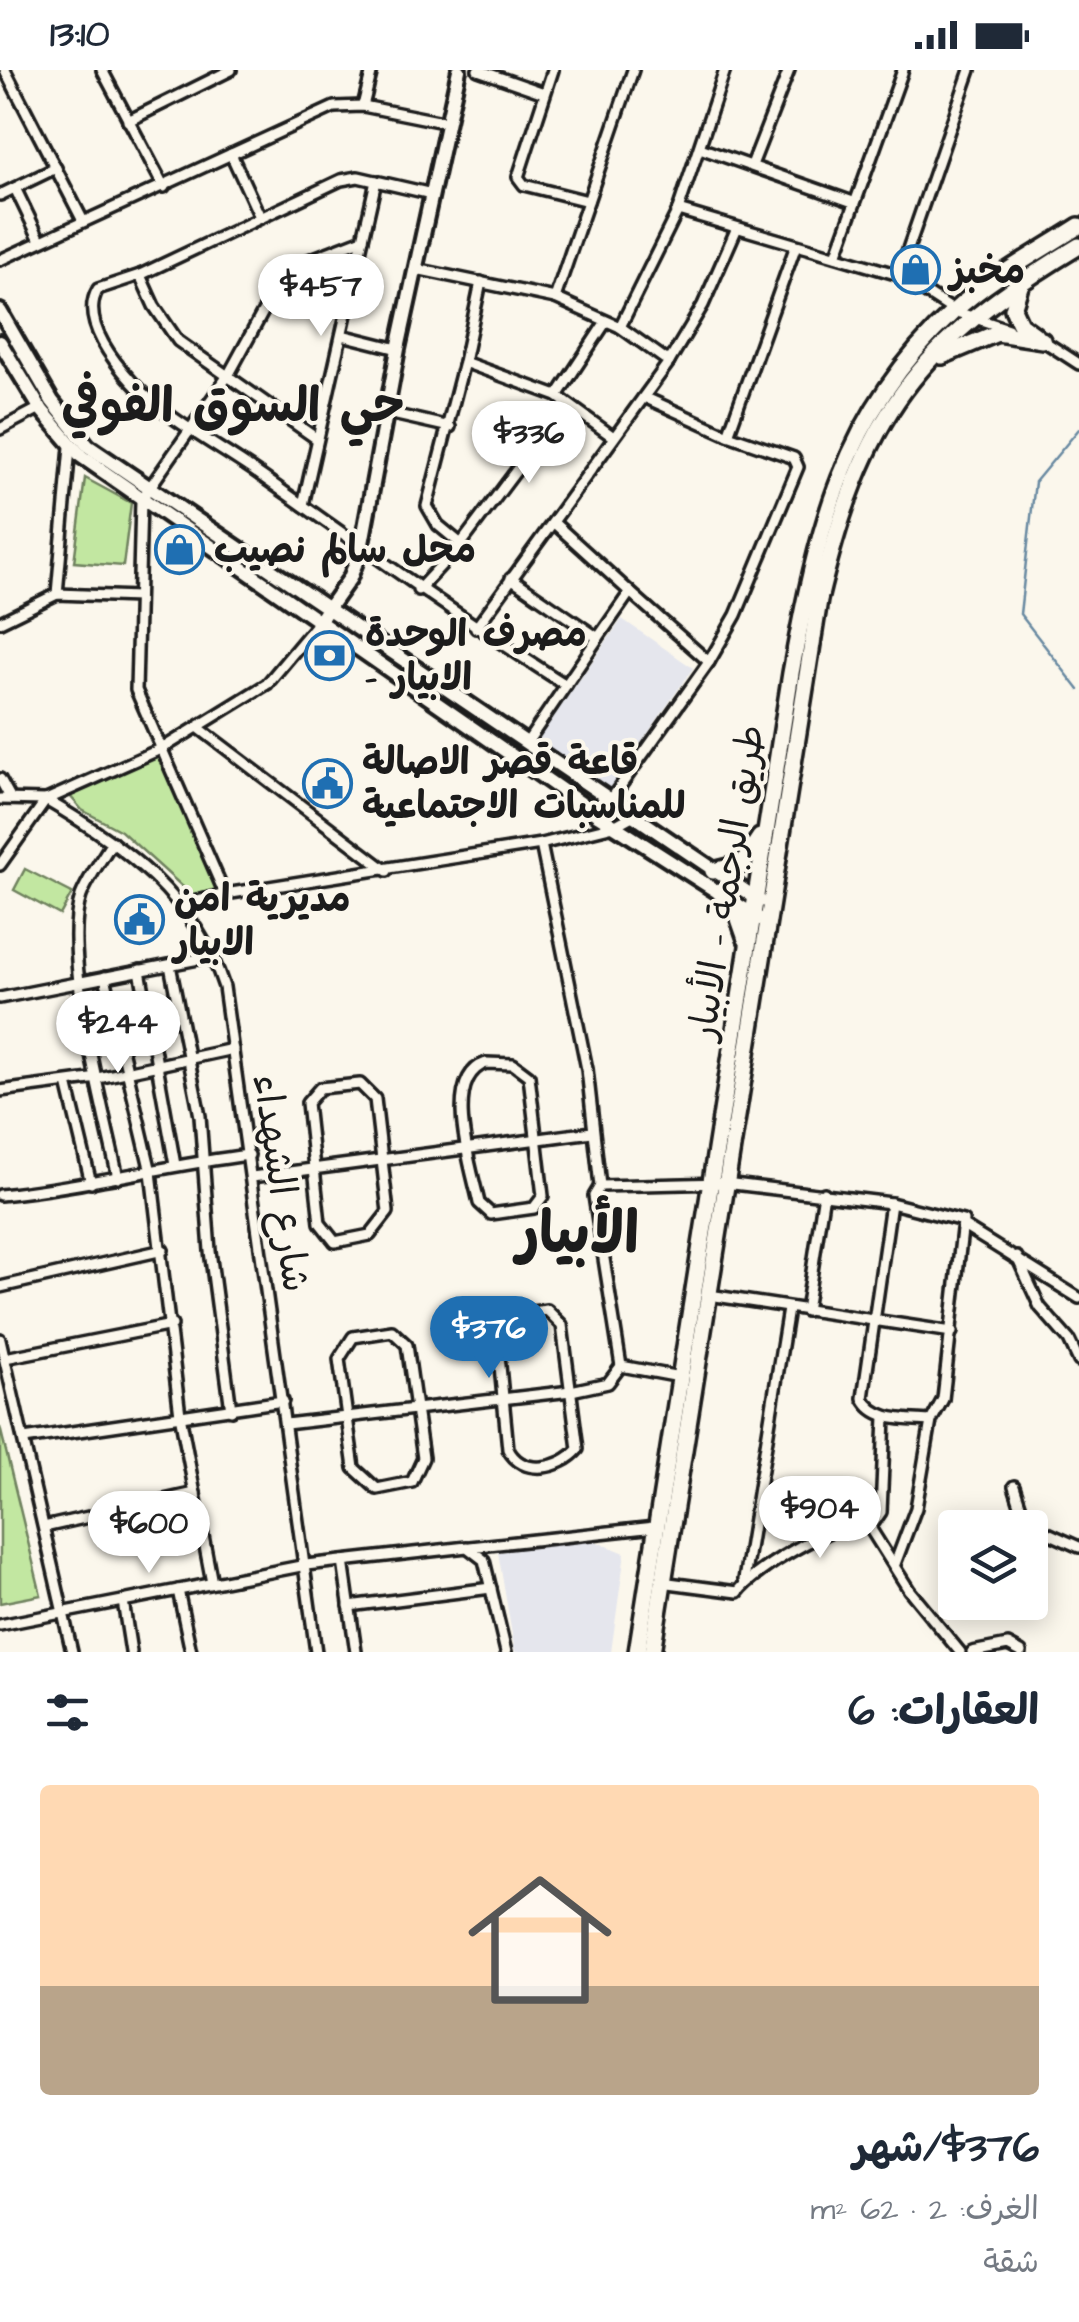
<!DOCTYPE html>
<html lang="ar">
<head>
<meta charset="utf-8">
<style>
	body { margin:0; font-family:"Architects Daughter","Playpen Sans Arabic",sans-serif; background:#f2f2f3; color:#1f2937; direction:rtl; height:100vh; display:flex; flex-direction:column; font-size:38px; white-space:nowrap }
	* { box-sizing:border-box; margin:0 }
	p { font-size:32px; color:#747a83 }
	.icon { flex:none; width:55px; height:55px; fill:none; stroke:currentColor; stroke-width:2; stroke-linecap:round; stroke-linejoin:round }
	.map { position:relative; height:1582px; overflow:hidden; direction:ltr }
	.panel { display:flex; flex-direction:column; background:#fff; flex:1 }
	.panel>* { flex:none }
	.tools { position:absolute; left:938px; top:1440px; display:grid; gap:20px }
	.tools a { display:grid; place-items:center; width:110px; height:110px; border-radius:10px; background:#fff; box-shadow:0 5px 25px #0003; font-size:50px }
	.price { position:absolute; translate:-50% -85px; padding:0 22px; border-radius:35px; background:#fff; color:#222; font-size:32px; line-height:65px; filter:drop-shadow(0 2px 5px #0008) }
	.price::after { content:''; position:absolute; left:50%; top:60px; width:30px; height:22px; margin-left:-15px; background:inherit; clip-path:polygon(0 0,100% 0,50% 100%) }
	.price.current { background:#1f6fb2; color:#fff }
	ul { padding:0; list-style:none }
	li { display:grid; align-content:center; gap:20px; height:530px; padding:0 40px }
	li+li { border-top:2px solid #e0e1e3 }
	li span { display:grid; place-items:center; height:310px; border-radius:10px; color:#555 }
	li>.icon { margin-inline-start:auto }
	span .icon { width:180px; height:180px; fill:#fffc; stroke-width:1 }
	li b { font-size:42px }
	h2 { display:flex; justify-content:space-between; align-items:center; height:120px; padding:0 40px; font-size:42px }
	.status { display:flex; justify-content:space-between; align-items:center; height:70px; padding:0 50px; background:#fff; direction:ltr }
	.status svg { height:28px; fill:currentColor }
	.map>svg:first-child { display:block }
</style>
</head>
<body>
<div class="status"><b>13:10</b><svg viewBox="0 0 49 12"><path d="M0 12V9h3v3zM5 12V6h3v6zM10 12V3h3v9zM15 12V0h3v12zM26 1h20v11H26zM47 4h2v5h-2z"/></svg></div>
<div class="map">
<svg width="1079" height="1582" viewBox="0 0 1079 1582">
	<rect width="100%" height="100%" fill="#fbf7ec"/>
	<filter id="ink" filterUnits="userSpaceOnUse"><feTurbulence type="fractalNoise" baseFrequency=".01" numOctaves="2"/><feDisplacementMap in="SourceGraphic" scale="20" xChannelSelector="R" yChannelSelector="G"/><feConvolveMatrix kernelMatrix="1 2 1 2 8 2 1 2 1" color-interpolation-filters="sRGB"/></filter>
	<g filter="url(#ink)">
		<g fill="#e5e6ed">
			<path d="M622,549L693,598L610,718L538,669Z"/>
			<path d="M590,1469L625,1483L611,1582H515L498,1482Z"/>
		</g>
		<g fill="#c2e7a1" stroke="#6f825e" stroke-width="2.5">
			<path d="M85,408L131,433L123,496L74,492Z"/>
			<path d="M158,685L216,814L215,821L194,827L121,761L82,740L70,726Z"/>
			<path d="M25,799L72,823L60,845L14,820Z"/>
			<path d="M0,1357L41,1525L0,1533Z"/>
		</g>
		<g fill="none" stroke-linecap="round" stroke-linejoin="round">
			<path stroke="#6889a1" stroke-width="2.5" d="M1079,359L1035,412L1020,544L1079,620"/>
			<defs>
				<g id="street">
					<path d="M5,0L82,149"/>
					<path d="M102,0L164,117"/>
					<path d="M478,0L544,23"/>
					<path d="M553,0L518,107L524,115L588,131"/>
					<path d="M363,36L372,0"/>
					<path d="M128,51L231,0"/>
					<path d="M700,78L853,132"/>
					<path d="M231,84L260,147"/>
					<path d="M752,95L789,0"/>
					<path d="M15,118L40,170"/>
					<path d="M432,124L358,107L341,110L140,205L98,219C80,249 112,290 133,313C165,349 223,378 263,407C363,478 462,549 566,615L598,568L511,508"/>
					<path d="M0,125L56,98"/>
					<path d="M678,140L725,0"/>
					<path d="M836,186L903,0"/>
					<path d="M0,190L334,37L363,36L448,53"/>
					<path d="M416,199L555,228L620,257L678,140L899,205L954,241L1008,259"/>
					<path d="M140,205L154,236L178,271L317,369"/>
					<path d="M899,205L970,0"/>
					<path d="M481,212L464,292L557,326L612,366"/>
					<path d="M555,228L633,0"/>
					<path d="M620,257L669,292"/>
					<path d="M342,265L398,279"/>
					<path d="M1042,270L1079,294"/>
					<path d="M557,326L605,253"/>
					<path d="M644,327L728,365L795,178"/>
					<path d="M388,343L450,357"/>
					<path d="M0,359L42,337"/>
					<path d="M303,435L376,111"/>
					<path d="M554,453L630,522L598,568"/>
					<path d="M461,474L566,334"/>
					<path d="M418,520L461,474L438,455L427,436L464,292"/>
					<path d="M57,524L70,377"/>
					<path d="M0,552L57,524L138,527"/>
					<path d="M476,558L669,292L703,235L736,160"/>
					<path d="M709,592L736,545L798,397L794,388L728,365"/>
					<path d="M199,658L387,801"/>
					<path d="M526,674L566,615"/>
					<path d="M0,709L11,729"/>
					<path d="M0,729L46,730L163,678L267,614L319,552"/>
					<path d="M46,730C125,776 195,827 224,917L316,1582"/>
					<path d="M599,746L709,592L630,522"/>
					<path d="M112,772C102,789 88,808 81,826C61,884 105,1044 118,1108"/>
					<path d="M541,774L587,999L600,1116"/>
					<path d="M0,795L46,730"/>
					<path d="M225,824L541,774L614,756L632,746"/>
					<path d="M181,835L225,824L136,620L141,430L229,304L281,209L301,193L363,169"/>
					<path d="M170,895L200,1046L210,1181L231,1340"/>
					<path d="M140,900L175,1095"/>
					<path d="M105,907L151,1102L180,1345L212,1513"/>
					<path d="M0,928L214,886"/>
					<path d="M486,993L513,994L529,1006L543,1126L534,1138L491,1144L479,1133C472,1099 441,1008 486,993Z"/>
					<path d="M67,1013L91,1113"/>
					<path d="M360,1014L375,1029L388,1142L370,1165L335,1172L320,1153L307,1033L320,1018Z"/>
					<path d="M0,1021L98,1008L233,979"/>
					<path d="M252,1107L592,1062"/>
					<path d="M0,1125C84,1117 165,1095 249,1085"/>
					<path d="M891,1133L863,1328C875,1352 907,1349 931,1351"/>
					<path d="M965,1157L1079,1228"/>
					<path d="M1017,1187L1040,1237L1069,1270L1079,1291"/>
					<path d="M0,1217L163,1180"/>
					<path d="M709,1225L952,1262"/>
					<path d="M547,1240L562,1255L578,1379C561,1399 522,1407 508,1379L497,1265L510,1245Z"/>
					<path d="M806,1241L824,1123"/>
					<path d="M392,1261L407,1275L423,1388L412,1412L377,1419L354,1398L339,1289L353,1267Z"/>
					<path d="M0,1269L72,1582"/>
					<path d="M5,1288L172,1255"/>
					<path d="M621,1296L594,1126L600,1116L725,1113L891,1133L963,1151L943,1329L931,1351L916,1438L895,1494"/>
					<path d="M286,1354L571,1321L608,1313L621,1296L680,1307"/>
					<path d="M24,1369L283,1331"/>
					<path d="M1014,1416L1026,1453L1079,1477"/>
					<path d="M44,1457L195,1423"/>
					<path d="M870,1458L881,1442L885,1347"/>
					<path d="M470,1477L655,1457"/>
					<path d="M343,1491L356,1582"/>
					<path d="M744,1510L788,1239"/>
					<path d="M661,1512L738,1522C754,1500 831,1455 860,1452L870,1458L909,1520L960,1582"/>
					<path d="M178,1520L191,1582"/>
					<path d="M123,1531L131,1582"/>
					<path d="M349,1536L491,1518"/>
					<path d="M0,1555L306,1495L467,1477L484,1490L506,1582"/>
					<path d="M972,1582L1008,1575L1021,1582"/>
				</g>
				<g id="secondary">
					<path d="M0,241L52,331L88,376L760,831"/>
					<path d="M0,272L40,338L81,386L599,746L760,849"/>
					<path d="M323,546L350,508L361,479L398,279L459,0"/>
				</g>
				<g id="highway">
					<path d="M1021,213L1013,239L1020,254L1035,265"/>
					<path d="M942,286L997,263L1042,270"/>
					<path d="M713,801L742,794L760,767"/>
					<path d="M719,821L737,843L746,869"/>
					<path d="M637,1582L791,603C817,461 842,344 953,242C990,208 1037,183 1079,156"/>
					<path d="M652,1582L819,530C863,345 916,274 1079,176"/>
				</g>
			</defs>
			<use href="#street" stroke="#1c1c1c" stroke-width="16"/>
			<use href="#secondary" stroke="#1c1c1c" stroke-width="20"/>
			<use href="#highway" stroke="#1c1c1c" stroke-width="22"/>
			<use href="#street" stroke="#fbf7ec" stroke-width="9"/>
			<use href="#secondary" stroke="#fbf7ec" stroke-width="12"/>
			<use href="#highway" stroke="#fbf7ec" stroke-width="15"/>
		</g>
	</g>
	<defs>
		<symbol id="shop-ring" viewBox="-11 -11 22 22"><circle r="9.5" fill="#fbf7ec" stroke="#1f6fb2" stroke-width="1.5"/><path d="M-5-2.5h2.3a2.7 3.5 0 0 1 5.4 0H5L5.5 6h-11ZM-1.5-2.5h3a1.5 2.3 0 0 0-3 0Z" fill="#1f6fb2"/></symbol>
		<symbol id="bank-ring" viewBox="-11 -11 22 22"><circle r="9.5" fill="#fbf7ec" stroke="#1f6fb2" stroke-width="1.5"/><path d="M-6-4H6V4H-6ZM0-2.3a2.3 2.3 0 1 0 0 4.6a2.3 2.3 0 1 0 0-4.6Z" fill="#1f6fb2"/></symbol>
		<symbol id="civic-ring" viewBox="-11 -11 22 22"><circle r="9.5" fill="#fbf7ec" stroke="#1f6fb2" stroke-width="1.5"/><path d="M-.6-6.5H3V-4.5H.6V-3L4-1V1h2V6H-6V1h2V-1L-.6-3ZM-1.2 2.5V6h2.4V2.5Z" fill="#1f6fb2"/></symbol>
	</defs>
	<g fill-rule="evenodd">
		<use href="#shop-ring" x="888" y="172" width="55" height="55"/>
		<use href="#shop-ring" x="152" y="452" width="55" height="55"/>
		<use href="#bank-ring" x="302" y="558" width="55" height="55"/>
		<use href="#civic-ring" x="300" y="686" width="55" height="55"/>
		<use href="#civic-ring" x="112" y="822" width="55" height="55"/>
	</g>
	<g text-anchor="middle" stroke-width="8" stroke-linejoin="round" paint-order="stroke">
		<g font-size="38" font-weight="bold" fill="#1c1c1c" stroke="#fbf7ec" text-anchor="start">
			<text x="950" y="213">مخبز</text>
			<text x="214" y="492">محل سالم نصيب</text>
			<text x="365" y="576">مصرف الوحدة<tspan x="365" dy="44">- الابيار</tspan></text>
			<text x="362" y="704">قاعة قصر الاصالة<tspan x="362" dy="44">للمناسبات الاجتماعية</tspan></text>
			<text x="174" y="841">مديرية امن<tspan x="174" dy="44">الابيار</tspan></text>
		</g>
		<g font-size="38" fill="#1c1c1c" stroke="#fbf7ec">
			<text transform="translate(726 812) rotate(-81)" y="13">طريق الرجمة - الأبيار</text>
			<text transform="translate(282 1113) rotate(82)" y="13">شارع الشهداء</text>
		</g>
		<g font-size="48" font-weight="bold" fill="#1c1c1c" stroke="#fbf7ec">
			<text x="233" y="351">حي السوق الفوفي</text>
		</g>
		<g font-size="58" font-weight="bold" fill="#1c1c1c" stroke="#fbf7ec">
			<text x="578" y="1182">الأبيار</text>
		</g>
	</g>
</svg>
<div class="tools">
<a><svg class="icon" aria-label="layers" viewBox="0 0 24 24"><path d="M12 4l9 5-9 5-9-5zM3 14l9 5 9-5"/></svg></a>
</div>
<b class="price" style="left:321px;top:269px">$457</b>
<b class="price" style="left:529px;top:416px">$336</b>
<b class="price" style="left:118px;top:1006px">$244</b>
<b class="price current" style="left:489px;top:1311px">$376</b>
<b class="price" style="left:820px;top:1491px">$904</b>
<b class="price" style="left:149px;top:1506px">$600</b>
</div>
<section class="panel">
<h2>العقارات: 6<svg class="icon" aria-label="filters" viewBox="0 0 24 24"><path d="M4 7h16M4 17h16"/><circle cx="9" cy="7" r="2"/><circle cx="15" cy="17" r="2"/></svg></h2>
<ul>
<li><span style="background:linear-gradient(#ffd9b3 65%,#b9a48a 0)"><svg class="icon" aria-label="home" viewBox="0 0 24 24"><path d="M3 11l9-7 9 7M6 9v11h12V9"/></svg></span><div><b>$376/شهر</b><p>الغرف: 2 · 62 m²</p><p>شقة</p></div></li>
</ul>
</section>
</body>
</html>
